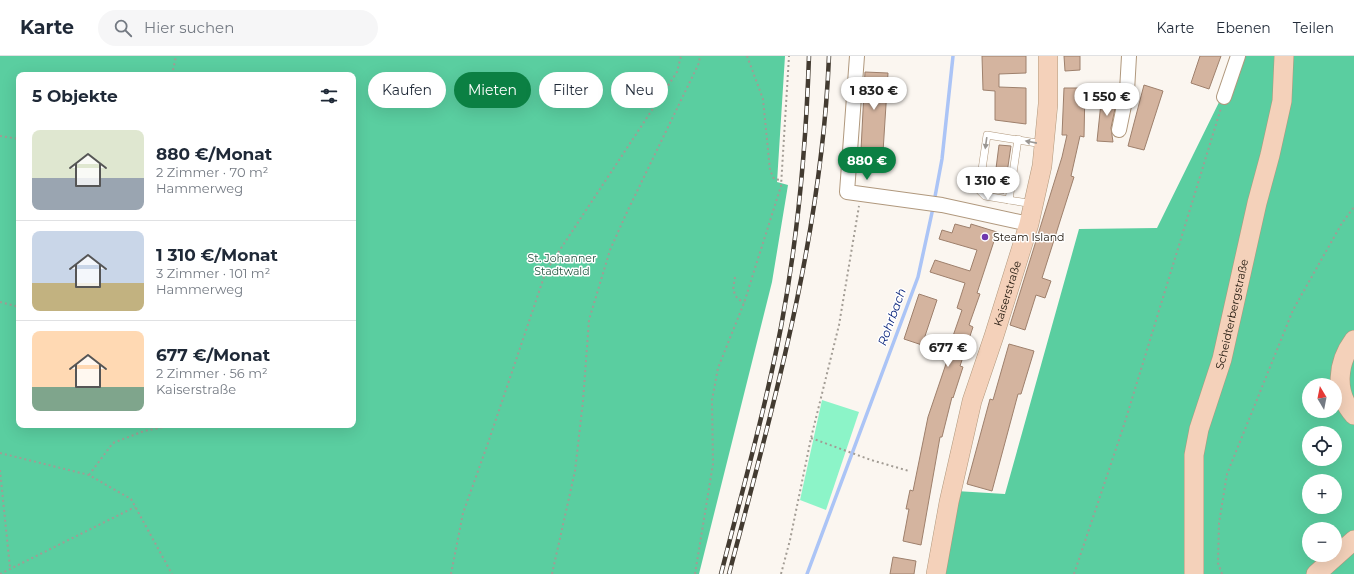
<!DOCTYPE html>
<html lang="de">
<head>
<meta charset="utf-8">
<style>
	body { margin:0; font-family:Montserrat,sans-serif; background:#f6f6f7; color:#1f2937; height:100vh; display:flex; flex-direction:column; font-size:15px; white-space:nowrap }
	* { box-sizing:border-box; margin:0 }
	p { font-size:13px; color:#747a83 }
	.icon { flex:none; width:22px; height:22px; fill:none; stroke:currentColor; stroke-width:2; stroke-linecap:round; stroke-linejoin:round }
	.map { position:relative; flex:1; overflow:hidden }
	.panel { position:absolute; left:16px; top:16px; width:340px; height:356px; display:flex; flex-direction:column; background:#fff; border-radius:8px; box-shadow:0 4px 16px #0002 }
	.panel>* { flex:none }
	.banner { position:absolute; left:368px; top:16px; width:380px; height:36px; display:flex; gap:8px }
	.needle { width:26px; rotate:350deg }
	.buttons { position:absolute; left:1302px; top:322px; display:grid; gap:8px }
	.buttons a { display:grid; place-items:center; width:40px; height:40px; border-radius:50%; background:#fff; box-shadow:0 4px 16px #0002; font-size:20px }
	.price { position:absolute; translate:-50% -34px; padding:0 9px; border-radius:14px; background:#fff; color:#222; font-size:13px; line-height:26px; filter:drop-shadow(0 1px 2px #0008) }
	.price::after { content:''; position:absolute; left:50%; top:24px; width:12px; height:9px; margin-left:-6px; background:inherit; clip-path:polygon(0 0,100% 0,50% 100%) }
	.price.on { background:#0b8043; color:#fff }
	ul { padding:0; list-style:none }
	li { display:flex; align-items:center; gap:12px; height:100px; padding:0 16px }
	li+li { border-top:1px solid #e0e1e3 }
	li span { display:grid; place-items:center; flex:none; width:112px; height:80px; border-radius:8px; color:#555 }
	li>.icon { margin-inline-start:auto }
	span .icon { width:48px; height:48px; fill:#fffc; stroke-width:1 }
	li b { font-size:17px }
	h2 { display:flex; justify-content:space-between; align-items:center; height:48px; padding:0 16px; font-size:17px }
	.tag { padding:0 14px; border-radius:18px; background:#fff; box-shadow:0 4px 16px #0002; font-size:14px; line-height:36px }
	.tag.on { background:#0b8043; color:#fff }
	header { display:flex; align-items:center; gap:24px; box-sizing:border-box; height:56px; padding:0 20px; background:#fff; border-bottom:1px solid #e0e1e3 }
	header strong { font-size:19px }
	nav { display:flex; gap:22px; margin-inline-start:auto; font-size:14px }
	.search { width:280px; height:36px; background:#f6f6f7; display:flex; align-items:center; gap:10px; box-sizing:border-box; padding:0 14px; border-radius:22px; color:#747a83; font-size:15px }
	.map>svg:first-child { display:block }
</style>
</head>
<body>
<header>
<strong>Karte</strong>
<div class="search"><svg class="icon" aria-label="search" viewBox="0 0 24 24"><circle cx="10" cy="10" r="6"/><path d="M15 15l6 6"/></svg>Hier suchen</div>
<nav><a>Karte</a><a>Ebenen</a><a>Teilen</a></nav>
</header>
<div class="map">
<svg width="1354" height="518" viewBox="0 0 1354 518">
	<rect width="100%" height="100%" fill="#fbf6f0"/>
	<path fill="#8cf4c8" d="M822,344L859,356L826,454L800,444Z"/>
	<g fill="#5acea0" fill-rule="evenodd">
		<path d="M0,0H785L777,126L788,129L772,226L699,518H0ZM19,19H353V369H19Z"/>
		<path d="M1239,0H1354V518H943L956,435L1005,438L1079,173L1157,172L1228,28ZM1309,329H1335V355H1309ZM1309,377H1335V403H1309ZM1309,425H1335V451H1309ZM1309,473H1335V499H1309Z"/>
	</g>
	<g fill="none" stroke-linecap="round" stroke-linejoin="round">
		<g stroke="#abc4f6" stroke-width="3.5">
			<path d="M934,146L942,103L953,0"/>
			<path d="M807,518L918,221L933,152"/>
		</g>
	</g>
	<g fill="#d4b49f" stroke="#9e806c">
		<path d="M982,0H1026V17L999,18V31L1026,32V68L995,64V35L983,34Z"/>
		<path d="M1064,0H1080V14L1065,15Z"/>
		<path d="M1200,0H1221L1209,33L1191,27Z"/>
		<path d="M865,16L888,17L883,96L861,94Z"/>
		<path d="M1144,29L1163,35L1144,94L1128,90Z"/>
		<path d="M1064,32H1085L1084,81L1080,80L1071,120L1074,121L1042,222L1051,225L1045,242L1036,239L1025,274L1010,269L1062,101L1067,79H1062Z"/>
		<path d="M1102,37L1118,38L1111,72L1113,86L1097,85Z"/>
		<path d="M999,89L1011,90L1004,137L993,136Z"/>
		<path d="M955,168L970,172L971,168L997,176L977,237L980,238L969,269L973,271L960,310L963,311L953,342L952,341L942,381H940L921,489L903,485L909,453H906L910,434L913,435L928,361L950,296L944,294L949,279L953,280L962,254L957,252L965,227L930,216L935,204L970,215L977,194L939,183L942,174L952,177Z"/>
		<path d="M919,238L937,244L922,289L904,283Z"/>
		<path d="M1009,288L1034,295L1021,338H1018L992,435L967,428L990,343L993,344Z"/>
		<path d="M893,501L916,505L914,518H890Z"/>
	</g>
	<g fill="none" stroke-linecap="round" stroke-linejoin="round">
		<defs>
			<g id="lane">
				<path d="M1009,144L1018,83"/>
				<path d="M1033,148L985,140L979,134L987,79L1043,88"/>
			</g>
			<g id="street">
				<path d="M857,0L847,136L942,149L1029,168"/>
				<path d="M1224,41L1238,0"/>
				<path d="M1119,74L1127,35L1129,0"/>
			</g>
			<g id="secondary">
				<path d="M1354,284C1337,307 1334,337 1354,359"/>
				<path id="s1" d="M936,518L949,446L972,345L994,280L1029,168L1042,110L1048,48V0"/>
				<path id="s2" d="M1194,518V399L1199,373L1222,303L1257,147L1270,99L1282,45L1284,0"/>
				<path d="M1316,518L1354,484"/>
			</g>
		</defs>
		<use href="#lane" stroke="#b0987d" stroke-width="8"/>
		<use href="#street" stroke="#b0987d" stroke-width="16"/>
		<use href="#secondary" stroke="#b0987d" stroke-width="20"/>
		<g stroke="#a29c94" stroke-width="2" stroke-dasharray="2 3" stroke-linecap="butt">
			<path d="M747,0L763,43L770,114L774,123L781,124"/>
			<path d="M172,19L176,0"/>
			<path d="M0,80L19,83"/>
			<path d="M735,221L733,234L737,242L744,247"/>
			<path d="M0,246L19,251"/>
			<path d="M811,382L871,404L909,415"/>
			<path d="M0,397L89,419L131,443L172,518"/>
			<path d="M0,414L10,512"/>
			<path d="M89,419L113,387L144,375L174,369"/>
			<path d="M0,518L135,451"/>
			<path d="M451,518L463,457L488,387L546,215L677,16L681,0"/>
			<path d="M552,518L575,415L583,345L589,264L610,194L627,156L699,7L700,0"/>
			<path d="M695,518L713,408L712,344L718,312L744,247L781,130L789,0"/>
			<path d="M781,518L790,484L811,382L839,269L859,150"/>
			<path d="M1074,518L1124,369L1221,52"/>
			<path d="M1222,518L1218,507L1219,467L1227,418L1293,254L1342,167L1354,151"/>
		</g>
		<use href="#lane" stroke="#fff" stroke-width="7"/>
		<use href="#street" stroke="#fff" stroke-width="14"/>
		<use href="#secondary" stroke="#f4d1ba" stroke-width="19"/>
		<defs>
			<g id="rail">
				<path d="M721,518C742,436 765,354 781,271C798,181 806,91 809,0"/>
				<path d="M729,518C774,347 822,177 829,0"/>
			</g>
		</defs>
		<use href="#rail" stroke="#433b31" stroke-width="4.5"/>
		<use href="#rail" stroke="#fff" stroke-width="3" stroke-dasharray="9" stroke-linecap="butt"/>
	</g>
	<defs><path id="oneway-solid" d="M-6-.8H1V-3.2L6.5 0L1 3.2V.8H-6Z"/></defs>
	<g fill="#9a9692">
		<use href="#oneway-solid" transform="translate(1031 86) rotate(-169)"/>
		<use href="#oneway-solid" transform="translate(986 87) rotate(98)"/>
	</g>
	<circle fill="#7038ae" stroke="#fff" stroke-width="1.5" cx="985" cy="181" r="4"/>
	<g text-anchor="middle" stroke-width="3" stroke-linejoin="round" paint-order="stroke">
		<g font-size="11" fill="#1f160c" stroke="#fff" text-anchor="start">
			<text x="993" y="185">Steam Island</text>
		</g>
		<g font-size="11" fill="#285844" stroke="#fff">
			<text x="562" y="206">St. Johanner<tspan x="562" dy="13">Stadtwald</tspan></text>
		</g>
		<g font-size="11" fill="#1f160c" stroke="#fff">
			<text dy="4" stroke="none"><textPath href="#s1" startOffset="290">Kaiserstraße</textPath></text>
			<text dy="4" stroke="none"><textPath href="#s2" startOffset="265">Scheidterbergstraße</textPath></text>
		</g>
		<g font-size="12" font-style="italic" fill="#011c77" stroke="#fff">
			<text transform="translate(892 261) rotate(-70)" y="4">Rohrbach</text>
		</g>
	</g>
</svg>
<div class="buttons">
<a><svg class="needle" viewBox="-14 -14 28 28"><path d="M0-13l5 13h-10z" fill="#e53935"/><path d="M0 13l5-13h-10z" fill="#747a83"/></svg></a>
<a><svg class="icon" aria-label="locate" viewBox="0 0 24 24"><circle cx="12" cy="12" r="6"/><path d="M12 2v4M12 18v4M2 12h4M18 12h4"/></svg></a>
<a>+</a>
<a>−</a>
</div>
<b class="price" style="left:874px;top:55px">1 830 €</b>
<b class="price" style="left:1107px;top:61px">1 550 €</b>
<b class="price on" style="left:867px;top:125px">880 €</b>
<b class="price" style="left:988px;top:145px">1 310 €</b>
<b class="price" style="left:948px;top:312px">677 €</b>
<div class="banner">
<a class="tag">Kaufen</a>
<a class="tag on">Mieten</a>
<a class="tag">Filter</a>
<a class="tag">Neu</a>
</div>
<section class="panel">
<h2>5 Objekte<svg class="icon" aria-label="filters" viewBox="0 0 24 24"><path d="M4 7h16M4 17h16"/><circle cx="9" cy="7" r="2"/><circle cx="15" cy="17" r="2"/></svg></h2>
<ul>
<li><span style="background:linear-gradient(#dfe7d0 60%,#9aa5b1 0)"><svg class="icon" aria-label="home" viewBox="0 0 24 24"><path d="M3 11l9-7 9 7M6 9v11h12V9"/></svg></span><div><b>880 €/Monat</b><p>2 Zimmer · 70 m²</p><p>Hammerweg</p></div></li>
<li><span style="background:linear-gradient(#c9d6e8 65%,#c2b280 0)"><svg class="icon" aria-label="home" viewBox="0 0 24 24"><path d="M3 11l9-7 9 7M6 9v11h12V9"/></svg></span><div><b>1 310 €/Monat</b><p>3 Zimmer · 101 m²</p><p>Hammerweg</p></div></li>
<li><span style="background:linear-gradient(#ffd9b3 70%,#7fa58c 0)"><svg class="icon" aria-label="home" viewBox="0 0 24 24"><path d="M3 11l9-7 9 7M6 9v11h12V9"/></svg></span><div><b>677 €/Monat</b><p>2 Zimmer · 56 m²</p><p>Kaiserstraße</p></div></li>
</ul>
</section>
</div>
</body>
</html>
